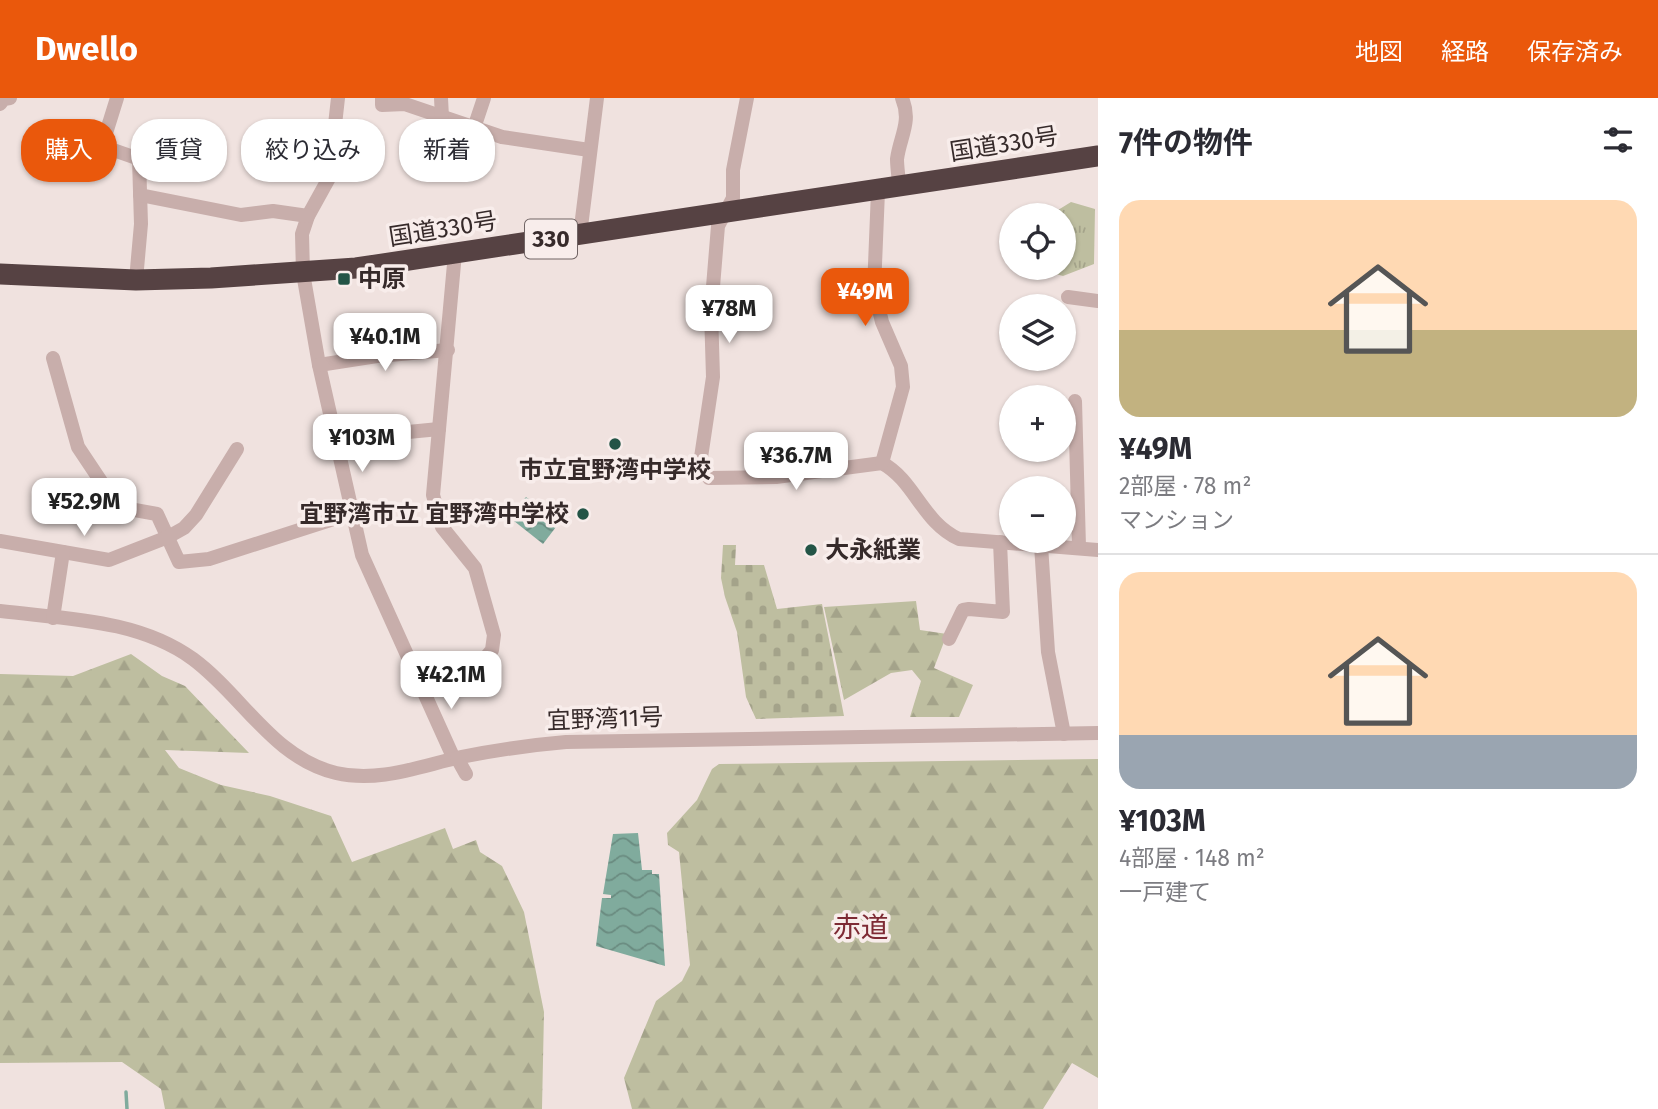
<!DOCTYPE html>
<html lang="ja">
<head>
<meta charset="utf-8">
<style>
	body { margin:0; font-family:"Fira Sans","Noto Sans JP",sans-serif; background:#f7f7f7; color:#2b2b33; height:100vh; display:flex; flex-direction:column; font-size:26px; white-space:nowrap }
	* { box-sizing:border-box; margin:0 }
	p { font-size:23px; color:#7c7c81 }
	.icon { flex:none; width:38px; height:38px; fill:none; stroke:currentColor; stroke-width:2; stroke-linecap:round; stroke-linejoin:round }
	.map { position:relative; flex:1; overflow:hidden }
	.panel { display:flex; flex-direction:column; background:#fff; width:560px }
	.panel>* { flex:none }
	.guide { position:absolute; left:21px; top:21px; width:665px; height:63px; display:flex; gap:14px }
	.buttons { position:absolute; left:999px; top:105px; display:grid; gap:14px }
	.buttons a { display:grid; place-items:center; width:77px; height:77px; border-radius:50%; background:#fff; box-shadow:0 2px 5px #0004; font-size:35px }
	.price { position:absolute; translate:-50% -60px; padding:0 16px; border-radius:14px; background:#fff; color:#222; font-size:23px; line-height:46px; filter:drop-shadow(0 2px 4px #0008) }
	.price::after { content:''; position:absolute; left:50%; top:42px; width:21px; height:16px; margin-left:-10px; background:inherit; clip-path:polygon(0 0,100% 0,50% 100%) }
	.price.selected { background:#ea580c; color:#fff }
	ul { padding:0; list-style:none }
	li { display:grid; align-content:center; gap:14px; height:371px; padding:0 21px }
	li+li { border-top:2px solid #e1e1e2 }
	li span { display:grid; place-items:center; height:217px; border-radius:21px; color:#555 }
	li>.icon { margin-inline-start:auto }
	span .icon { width:126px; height:126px; fill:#fffc; stroke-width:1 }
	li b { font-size:30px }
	h2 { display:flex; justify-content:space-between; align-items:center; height:84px; padding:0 21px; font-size:30px }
	.tag { padding:0 24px; border-radius:28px; background:#fff; box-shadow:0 2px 5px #0004; font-size:24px; line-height:63px }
	.tag.selected { background:#ea580c; color:#fff }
	header { display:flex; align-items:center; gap:42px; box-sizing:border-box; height:98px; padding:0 35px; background:#ea580c; color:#fff }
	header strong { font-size:33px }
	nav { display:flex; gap:38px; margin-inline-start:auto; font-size:24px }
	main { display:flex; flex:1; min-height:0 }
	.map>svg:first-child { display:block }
</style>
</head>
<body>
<header>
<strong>Dwello</strong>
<nav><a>地図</a><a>経路</a><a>保存済み</a></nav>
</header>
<main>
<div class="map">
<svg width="1098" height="1011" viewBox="0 0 1098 1011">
	<defs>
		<pattern id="grass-tufts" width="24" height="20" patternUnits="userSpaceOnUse" patternTransform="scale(1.75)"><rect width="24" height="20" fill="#bebea0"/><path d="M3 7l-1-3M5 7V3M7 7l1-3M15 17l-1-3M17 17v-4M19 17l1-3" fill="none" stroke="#a4a38a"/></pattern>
		<pattern id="forest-firs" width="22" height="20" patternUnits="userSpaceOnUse" patternTransform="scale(1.75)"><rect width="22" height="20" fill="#bebea0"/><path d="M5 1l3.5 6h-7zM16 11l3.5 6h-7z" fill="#a4a38a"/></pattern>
		<pattern id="cemetery-stones" width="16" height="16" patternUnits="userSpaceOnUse" patternTransform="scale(1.75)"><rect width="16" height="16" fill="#bebea0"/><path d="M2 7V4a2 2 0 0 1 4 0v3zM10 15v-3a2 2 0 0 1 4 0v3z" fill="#a4a38a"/></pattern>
		<pattern id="water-waves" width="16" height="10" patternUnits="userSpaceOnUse" patternTransform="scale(1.75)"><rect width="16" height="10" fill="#80ab9d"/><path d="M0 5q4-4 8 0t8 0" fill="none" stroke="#6a8b80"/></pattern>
	</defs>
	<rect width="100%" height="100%" fill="#f0e2df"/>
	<path fill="url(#grass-tufts)" d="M1071,104L1095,111L1094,166L1063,178L1034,170H1064V117H1050Z"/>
	<g fill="url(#forest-firs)">
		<path d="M916,503L920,532L947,536L934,570L973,587L959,619H910L921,583L912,572L891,575L844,602L824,509Z"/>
		<path d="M131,556L162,578L185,588L249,655L165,652L179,670L221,687L270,698L331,718L352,764L445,730L453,751L476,742L480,754L502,768L524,814L544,914L542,1011H165L161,991L122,964L0,965V576L73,578Z"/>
		<path d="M1098,661V980L1072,965L1043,1011H632L624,980L656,903L682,883L690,867L679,754L668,747L667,735L697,702L712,671L719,666Z"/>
	</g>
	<path fill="url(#cemetery-stones)" d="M723,447H736L735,467H764L777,511L822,506L844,618L756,621L746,599L737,534L725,499L721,480Z"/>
	<g fill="url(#water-waves)">
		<path d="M526,399L559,425L543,446L509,419Z"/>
		<path d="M638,735L642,772H652V776H659L665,868L596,848L602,800H611V797L603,796L613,736Z"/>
	</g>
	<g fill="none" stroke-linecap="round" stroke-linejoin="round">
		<path stroke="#80ab9d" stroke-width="3.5" d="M126,994L127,1011"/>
		<g stroke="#c8aeab" stroke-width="14">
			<path d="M117,0L102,48L139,61L141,126L136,182"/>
			<path d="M338,0L329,80L308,118L302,136L303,175L319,267L362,457L454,661"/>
			<path d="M382,0V7L405,6L502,39L589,52"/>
			<path d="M441,0L442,19"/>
			<path d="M747,0L733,72V100L718,128L711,213L713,279L700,366L709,380L776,379L882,365C915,383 922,424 959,441L1098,452"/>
			<path d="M0,6L4,1L10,0"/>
			<path d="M474,30L484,0"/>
			<path d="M899,89C899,80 897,70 897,61C900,38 912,24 902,0"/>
			<path d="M878,93L874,191L882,224L901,268L903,289L882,365"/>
			<path d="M140,97L241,117L273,113L308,118"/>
			<path d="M580,137L597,0"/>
			<path d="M1068,199L1098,203"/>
			<path d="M53,260L78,349L118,409L157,416L179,464L209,461L352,415"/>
			<path d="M319,267L377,258L448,252"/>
			<path d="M1075,303L1079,449"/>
			<path d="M336,341L439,331"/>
			<path d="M0,443L109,462L168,439L184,430L196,417L237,351"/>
			<path d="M1041,447L1048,554L1064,636"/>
			<path d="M0,513C65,521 138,521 193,561C243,598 273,660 336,675C379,685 420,668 461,659C496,652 531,647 566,644L1098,635"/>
			<path d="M53,520L63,454"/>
			<path d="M949,541L963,512L969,511L1003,514L1000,444"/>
			<path d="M417,580L481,565L492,552L494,537L475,470L442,429L433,397L455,155"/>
			<path d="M457,660L466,676"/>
		</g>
		<path stroke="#564243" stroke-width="21" d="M0,176L136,182L211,180L356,170L1098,58"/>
	</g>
	<g fill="#235446" stroke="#f8edeb" stroke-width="2.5">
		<rect x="337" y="174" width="14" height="14" rx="3.5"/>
		<circle cx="615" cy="346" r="7"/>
		<circle cx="583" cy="416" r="7"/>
		<circle cx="811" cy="452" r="7"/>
	</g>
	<g text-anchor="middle" stroke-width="7" stroke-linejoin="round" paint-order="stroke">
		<rect fill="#f8edeb" stroke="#706464" stroke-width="2" x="525" y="121.5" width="52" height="39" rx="5"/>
		<g font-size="23" font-weight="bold" fill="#362a2a">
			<text x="551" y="149">330</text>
		</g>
		<g font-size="24" fill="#362a2a" stroke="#f8edeb">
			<text transform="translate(1004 46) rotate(-9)" y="8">国道330号</text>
			<text transform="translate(443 131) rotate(-9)" y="8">国道330号</text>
			<text transform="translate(605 621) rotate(-2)" y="8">宜野湾11号</text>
		</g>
		<g font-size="24" font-weight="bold" fill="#362a2a" stroke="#f8edeb" text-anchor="start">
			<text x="358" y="189">中原</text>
			<text x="615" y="380" text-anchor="middle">市立宜野湾中学校</text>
			<text x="569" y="424" text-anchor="end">宜野湾市立 宜野湾中学校</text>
			<text x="825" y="460">大永紙業</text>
		</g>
		<g font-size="28" fill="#7e2a34" stroke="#f8edeb">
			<text x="861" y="839">赤道</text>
		</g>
	</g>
</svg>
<div class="buttons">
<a><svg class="icon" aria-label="locate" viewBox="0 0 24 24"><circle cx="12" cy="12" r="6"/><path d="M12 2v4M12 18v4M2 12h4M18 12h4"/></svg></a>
<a><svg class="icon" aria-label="layers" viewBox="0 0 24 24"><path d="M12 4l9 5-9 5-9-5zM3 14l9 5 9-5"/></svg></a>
<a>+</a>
<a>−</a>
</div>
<b class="price selected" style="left:865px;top:230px">¥49M</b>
<b class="price" style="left:729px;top:247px">¥78M</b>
<b class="price" style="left:385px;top:275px">¥40.1M</b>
<b class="price" style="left:362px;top:376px">¥103M</b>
<b class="price" style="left:796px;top:394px">¥36.7M</b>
<b class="price" style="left:84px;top:440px">¥52.9M</b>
<b class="price" style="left:451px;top:613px">¥42.1M</b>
<div class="guide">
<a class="tag selected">購入</a>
<a class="tag">賃貸</a>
<a class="tag">絞り込み</a>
<a class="tag">新着</a>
</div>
</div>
<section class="panel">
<h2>7件の物件<svg class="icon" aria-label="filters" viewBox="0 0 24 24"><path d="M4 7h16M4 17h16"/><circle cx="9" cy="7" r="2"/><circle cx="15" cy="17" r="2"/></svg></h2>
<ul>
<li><span style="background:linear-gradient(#ffd9b3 60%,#c2b280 0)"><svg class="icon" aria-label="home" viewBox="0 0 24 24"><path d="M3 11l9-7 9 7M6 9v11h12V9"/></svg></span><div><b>¥49M</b><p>2部屋 · 78 m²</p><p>マンション</p></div></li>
<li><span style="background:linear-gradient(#ffd9b3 75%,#9aa5b1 0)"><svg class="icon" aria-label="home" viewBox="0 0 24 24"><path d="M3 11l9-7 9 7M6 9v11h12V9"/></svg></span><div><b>¥103M</b><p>4部屋 · 148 m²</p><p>一戸建て</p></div></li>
</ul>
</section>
</main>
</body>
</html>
